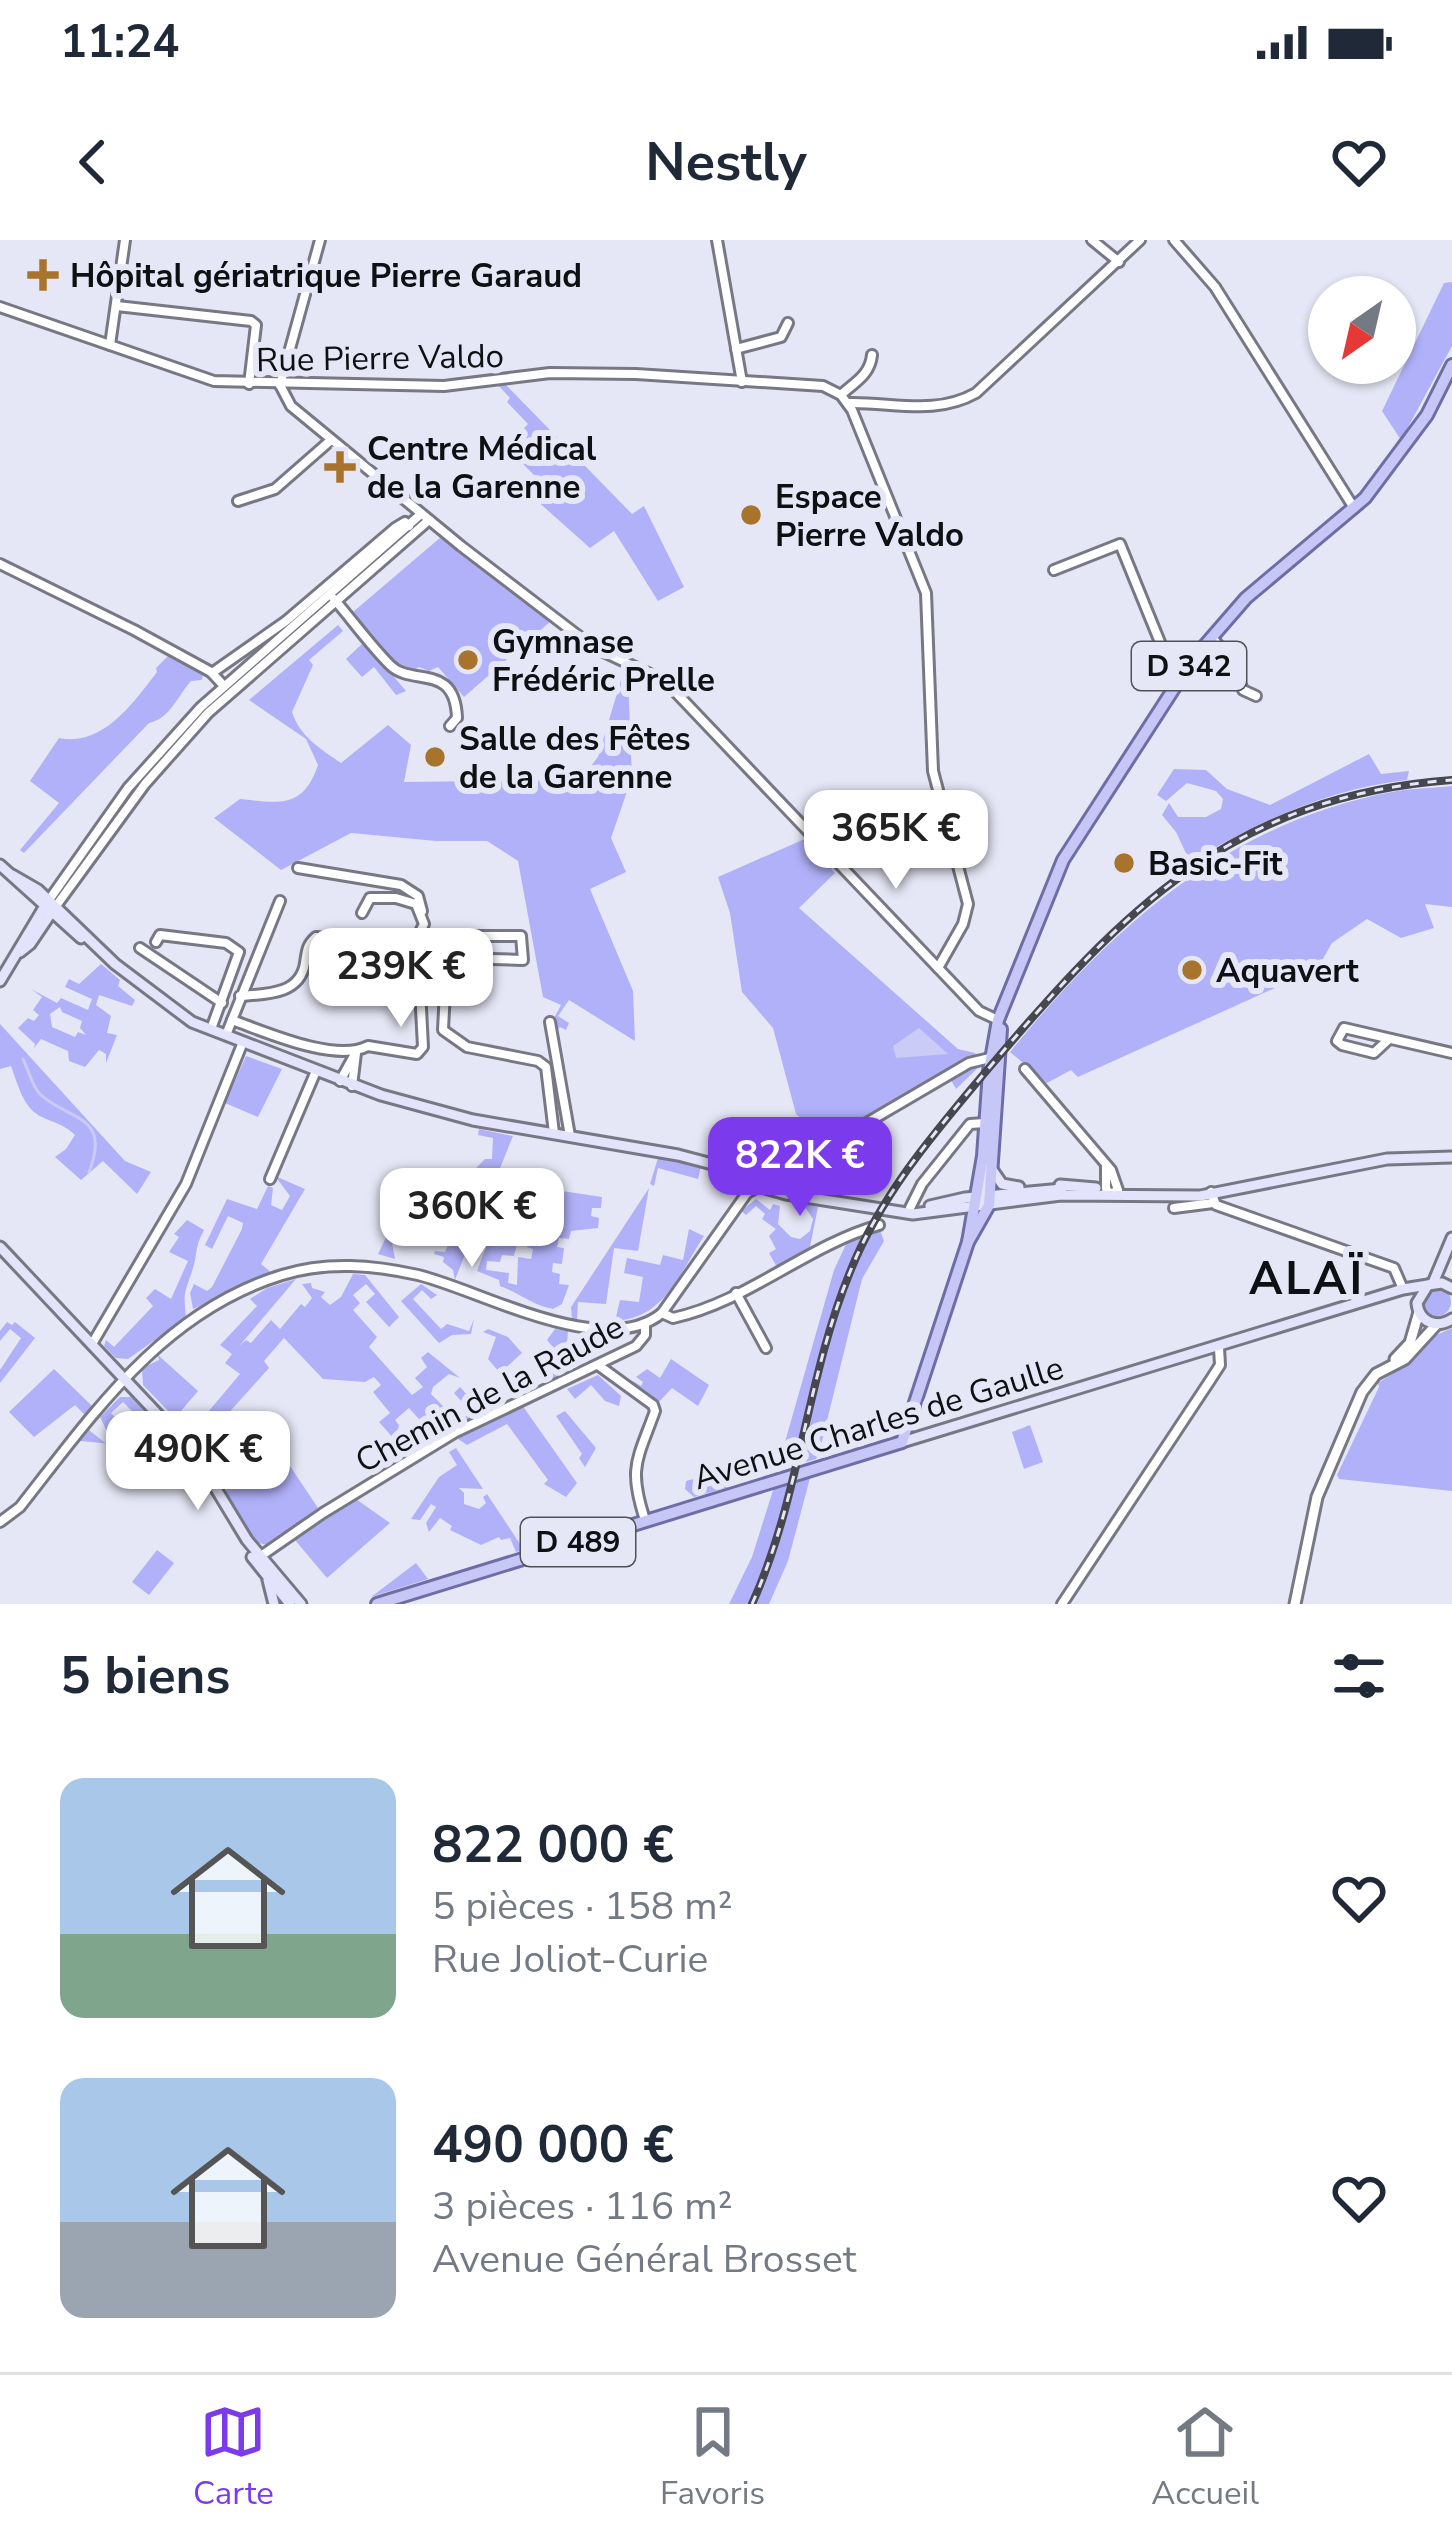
<!DOCTYPE html>
<html lang="fr">
<head>
<meta charset="utf-8">
<style>
	body { margin:0; font-family:"Nunito Sans",sans-serif; background:#f2f2f3; color:#1f2937; height:100vh; display:flex; flex-direction:column; font-size:45px; white-space:nowrap }
	* { box-sizing:border-box; margin:0 }
	p { font-size:39px; color:#747a83 }
	.icon { flex:none; width:66px; height:66px; fill:none; stroke:currentColor; stroke-width:2; stroke-linecap:round; stroke-linejoin:round }
	.map { position:relative; height:1364px; overflow:hidden }
	.sheet { display:flex; flex-direction:column; background:#fff; flex:1 }
	.sheet>* { flex:none }
	.needle { width:78px; rotate:214deg }
	.buttons { position:absolute; left:1308px; top:36px; display:grid; gap:24px }
	.buttons a { display:grid; place-items:center; width:108px; height:108px; border-radius:50%; background:#fff; box-shadow:0 3px 9px #0004; font-size:60px }
	.price { position:absolute; translate:-50% -102px; padding:0 27px; border-radius:24px; background:#fff; color:#222; font-size:39px; line-height:78px; filter:drop-shadow(0 3px 6px #0008) }
	.price::after { content:''; position:absolute; left:50%; top:72px; width:36px; height:27px; margin-left:-18px; background:inherit; clip-path:polygon(0 0,100% 0,50% 100%) }
	.price.selected { background:#7c3aed; color:#fff }
	ul { padding:0; list-style:none }
	li { display:flex; align-items:center; gap:36px; height:300px; padding:0 60px }
	li span { display:grid; place-items:center; flex:none; width:336px; height:240px; border-radius:24px; color:#555 }
	li>.icon { margin-inline-start:auto }
	span .icon { width:144px; height:144px; fill:#fffc; stroke-width:1 }
	li b { font-size:51px }
	h2 { display:flex; justify-content:space-between; align-items:center; height:144px; padding:0 60px; font-size:51px }
	.status { display:flex; justify-content:space-between; align-items:center; height:84px; padding:0 60px; background:#fff; direction:ltr }
	.status svg { height:33px; fill:currentColor }
	header { display:flex; justify-content:space-between; align-items:center; height:156px; padding:0 60px; background:#fff; font-size:54px; font-weight:700 }
	.menu { display:flex; justify-content:space-around; align-items:center; height:168px; border-top:3px solid #e0e1e3; background:#fff; font-size:33px; color:#747a83 }
	.menu a { display:grid; justify-items:center; gap:6px }
	.menu .selected { color:#7c3aed }
	.map>svg:first-child { display:block }
</style>
</head>
<body>
<div class="status"><b>11:24</b><svg viewBox="0 0 49 12"><path d="M0 12V9h3v3zM5 12V6h3v6zM10 12V3h3v9zM15 12V0h3v12zM26 1h20v11H26zM47 4h2v5h-2z"/></svg></div>
<header><svg class="icon" aria-label="back" viewBox="0 0 24 24"><path d="M15 5l-7 7 7 7"/></svg>Nestly<svg class="icon" aria-label="heart" viewBox="0 0 24 24"><path d="M12 20l-8-8c-3-5 5-10 8-4 3-6 11-1 8 4z"/></svg></header>
<div class="map">
<svg width="1452" height="1364" viewBox="0 0 1452 1364">
	<rect width="100%" height="100%" fill="#e6e7f6"/>
	<g fill="#b1b1f9" fill-rule="evenodd">
		<path d="M1452,42V106L1401,200L1382,171L1444,43Z"/>
		<path d="M497,144H505L632,274L644,266L684,347L658,361L614,291L590,308L535,259L546,247L506,207L528,184L507,162L510,158Z"/>
		<path d="M441,297L551,381L464,457L438,427L429,431L419,427L414,430L394,421L353,372Z"/>
		<path d="M338,385L343,391L309,420L313,425L292,472C300,497 321,509 341,523L388,485L411,505L404,542L580,540L598,517L623,433L628,438L632,537L611,598L626,632L590,649L633,751L635,801L569,760L558,776L569,783L566,790L560,787L555,793L553,780L561,765L543,757L518,621L487,601H436L351,593L281,630L214,578L240,559C280,563 303,569 318,525L306,499L249,460Z"/>
		<path d="M364,402L406,451L396,455L374,427L362,437L346,419Z"/>
		<path d="M168,416L203,434L202,440L191,441C178,455 170,479 149,483L24,613L20,610L59,563L30,541L59,498C103,507 134,462 157,432L156,428Z"/>
		<path d="M1369,514L1381,534L1409,531L1407,540C1327,549 1258,582 1190,622L1176,592L1162,575L1169,563L1178,577H1206L1221,569L1223,559L1216,551L1187,543L1166,561L1157,555L1174,529L1206,530L1227,549L1270,565Z"/>
		<path d="M1452,546V667L1425,664L1434,688L1401,698L1367,679L1332,703L1317,729L1078,837L1071,830L1047,843L1010,812C1114,685 1230,581 1397,551C1415,548 1434,548 1452,546Z"/>
		<path d="M807,598L835,633L799,668L958,809L975,813L981,825L956,849L947,833L829,903L796,874L773,788L742,752L730,673L718,637Z"/>
		<path d="M101,724L120,740L118,746L135,760L132,766L99,755L96,765L111,776L107,793L117,795L106,823V814L99,810L85,827L69,821L68,811L41,799L34,808L35,804L18,788L28,778L34,781L39,775L33,770L42,757L31,749L57,763L61,758L88,770L92,759L65,747L69,739L79,744ZM60,767L62,772L82,781L80,788L86,795L78,792L75,797L52,787L50,774Z"/>
		<path d="M0,784L125,921L151,932L137,954L103,921L81,940L55,917L66,909L75,895C64,884 54,883 40,876C22,866 18,844 11,826L0,829Z"/>
		<path d="M246,816L282,829L258,877L225,863Z"/>
		<path d="M479,889L513,896L487,960L461,949L477,951L482,930L476,928L485,919H492L493,898L478,895Z"/>
		<path d="M658,918L701,926L698,939L658,928L654,946L650,944Z"/>
		<path d="M416,935L434,944L431,951L481,973L455,1040L453,1030L443,1022L444,1017L434,1014L435,1011L445,1012L448,1005H456L458,991L448,992L449,985L440,983L438,990L424,987L407,1003L427,959L418,957L420,951L415,949L409,963L404,960Z"/>
		<path d="M275,936L305,949L261,1024L272,1033L193,1069L190,1053L194,1044L207,1051L212,1047L242,989L243,983L228,976L212,1009L205,1005L227,959L257,969L268,946L273,948L271,965L282,970L290,956Z"/>
		<path d="M529,946L602,957L601,968H592L591,976L599,978L598,988L571,991L569,999L559,998L557,1007L564,1008L562,1024L553,1023L552,1032L560,1034L559,1044L569,1045L562,1064L553,1069C534,1066 519,1053 500,1046L499,1040L477,1031L497,979L513,981L515,971L527,972L528,963L522,961ZM518,1000L528,1001L527,1007L533,1009L531,1019L518,1017L517,1045L508,1043L509,1033L486,1030L487,1021L500,1022L502,1015L514,1016Z"/>
		<path d="M649,948L638,1011L614,1008L606,1064L578,1062L577,1080H572L571,1067Z"/>
		<path d="M756,959L770,970L773,964L780,966L778,984L791,997L800,999L810,991L813,979L803,964L818,967L810,1007L777,1027L769,1013L776,1009L769,996L776,989L762,979L765,974L756,966L746,975L741,971Z"/>
		<path d="M403,962L412,967L408,986L401,984L392,1003L395,1019L378,1014Z"/>
		<path d="M187,980L204,990C194,1009 198,1013 193,1028C185,1054 183,1050 186,1078L128,1119L116,1118L104,1106L106,1100L114,1107L153,1066L146,1058L155,1049L171,1059L188,1021L169,1012L179,997L174,994Z"/>
		<path d="M879,987L884,1001L862,1039L819,1213L816,1219L777,1230L834,1030L849,998Z"/>
		<path d="M689,989L704,996C679,1034 665,1078 615,1081L620,1060L639,1062L643,1037L624,1033L627,1018L660,1025L663,1015L683,1020Z"/>
		<path d="M353,1034L365,1035L399,1077L389,1087L366,1062L375,1054L366,1044L353,1055L360,1063L353,1070L377,1097L369,1107L412,1155L423,1147L415,1138L427,1127L421,1118L428,1112L460,1138L449,1134L433,1147L431,1154L458,1181L470,1174L467,1169L463,1170L464,1164L454,1153L460,1147L467,1155L472,1151L489,1170L424,1204L417,1197L427,1188L409,1168L395,1180L399,1185L395,1200L379,1182L390,1173L373,1152L381,1145L374,1137L365,1142L323,1139L284,1098L264,1121L269,1128L215,1188L203,1178L240,1134L225,1123L232,1114L220,1105L257,1066L250,1059L267,1048L296,1039L240,1105L246,1100L251,1103L271,1080L280,1089L301,1064L305,1067L312,1058L302,1044L311,1043L312,1048L325,1052L321,1057L330,1065L341,1057Z"/>
		<path d="M421,1044L437,1055L431,1059L422,1050L413,1059L441,1089L447,1084L469,1091L474,1079L471,1094L452,1095L439,1103L401,1061Z"/>
		<circle cx="1437" cy="1062" r="14"/>
		<path d="M7,1082L12,1085L15,1082L35,1098L0,1143V1130L21,1098L10,1089L0,1101V1091Z"/>
		<path d="M1452,1088V1251L1339,1239L1337,1235L1379,1147L1378,1143L1415,1119L1432,1097Z"/>
		<path d="M488,1089L508,1097L522,1113L500,1133L488,1119L496,1097L483,1092Z"/>
		<path d="M555,1089L568,1091L565,1134L547,1143L539,1133L560,1116L547,1100Z"/>
		<path d="M158,1115L198,1151L175,1178L143,1145L142,1128L159,1120Z"/>
		<path d="M671,1119L709,1145L698,1166L672,1148L657,1164L631,1144L633,1141L641,1146L643,1142L636,1137L647,1129L660,1138Z"/>
		<path d="M54,1129L92,1166L85,1175L75,1165L34,1197L9,1172Z"/>
		<path d="M598,1135L621,1156L619,1166L605,1161L591,1145L575,1159L567,1149Z"/>
		<path d="M120,1157H131L146,1173L140,1179L123,1162L111,1173L128,1191L122,1198L127,1202L152,1178L166,1194L150,1208L168,1228L176,1223L181,1238L113,1214V1204L80,1201L89,1190L105,1203L110,1198L100,1177Z"/>
		<path d="M522,1165L577,1243L566,1257L544,1244L548,1240L507,1184L467,1205L458,1199L461,1194Z"/>
		<path d="M565,1171L596,1208L585,1227L579,1218L582,1214L556,1176Z"/>
		<path d="M1030,1185L1043,1222L1024,1229L1012,1192Z"/>
		<path d="M274,1202L318,1268L267,1305L255,1302L225,1254C233,1229 255,1218 274,1202Z"/>
		<path d="M456,1208L483,1249L459,1248L464,1253V1264L479,1269L486,1263L483,1257L487,1254L524,1310L516,1312L510,1298L501,1300L499,1297L481,1305L450,1290L452,1286L440,1278L429,1292L426,1283L436,1267L431,1264L420,1280L411,1279L439,1237L457,1225L449,1212Z"/>
		<path d="M724,1236L729,1247L694,1257L685,1249L686,1241L697,1238L702,1242Z"/>
		<path d="M810,1238L788,1321L769,1364H729L752,1317L774,1247Z"/>
		<path d="M356,1259L390,1283L327,1338L295,1300Z"/>
		<path d="M157,1310L174,1323L149,1355L132,1342Z"/>
		<path d="M416,1323L428,1339L371,1357Z"/>
	</g>
	<path fill="#cacbf7" d="M919,788L948,814L896,818L893,806Z"/>
	<g fill="none" stroke-linecap="round" stroke-linejoin="round">
		<path stroke="#cacbf7" stroke-width="3" d="M23,819C28,829 32,846 40,854C68,881 112,874 89,932"/>
		<defs>
			<g id="minor">
				<path d="M717,0L742,142"/>
				<path d="M1092,0L1119,22"/>
				<path d="M1174,0L1215,47L1354,268"/>
				<path d="M117,66L251,81L256,85L249,144"/>
				<path d="M0,67L214,141L444,146L550,133L636,134L823,146L841,155L852,170L926,353L933,531L968,664L963,684L938,728"/>
				<path d="M110,105L125,0"/>
				<path d="M736,109L781,97L788,83"/>
				<path d="M280,145L291,166L461,306L593,407L665,441L979,771L998,780"/>
				<path d="M280,145L320,0"/>
				<path d="M841,155C855,142 870,135 872,115"/>
				<path d="M849,163C893,162 935,176 976,153L1140,0"/>
				<path d="M238,261L275,249L331,200"/>
				<path d="M0,324L134,390L211,432L224,446"/>
				<path d="M1054,330L1120,304L1177,444"/>
				<path d="M334,359C353,381 370,405 390,425C412,447 455,422 457,478L450,486"/>
				<path d="M1212,397L1233,424L1243,450L1256,456"/>
				<path d="M212,433L286,381L395,288L405,282L409,286"/>
				<path d="M298,628L401,645L418,656L422,671"/>
				<path d="M49,660L128,548L201,467L421,274"/>
				<path d="M56,666L145,544L208,473L429,280"/>
				<path d="M156,702L160,695L226,703L239,712L211,789"/>
				<path d="M140,708L222,763"/>
				<path d="M456,718L523,720L521,696H458L456,718L445,750L443,790L467,807L538,821L546,827L554,893"/>
				<path d="M240,756C266,754 300,755 305,723C307,710 307,705 316,697L405,707L414,704L424,684L416,664L396,658H370L362,673"/>
				<path d="M232,780C266,792 335,823 368,806L417,814L423,807L418,711L407,707"/>
				<path d="M550,782L570,896"/>
				<path d="M226,795L280,661"/>
				<path d="M1389,799L1374,813L1342,805L1337,801L1344,788L1452,813"/>
				<path d="M1025,829L1111,930L1118,950L1111,954"/>
				<path d="M340,841L355,814"/>
				<path d="M352,846L356,813"/>
				<path d="M803,893L807,919"/>
				<path d="M1106,927V949L1111,954"/>
				<path d="M270,939L316,831"/>
				<path d="M1211,952L1216,965L1394,1028L1403,1049"/>
				<path d="M910,968L922,944L970,884L985,883"/>
				<path d="M1174,968L1213,963"/>
				<path d="M736,1053L766,1108"/>
				<path d="M662,1073L673,1078C747,1062 806,1006 879,985"/>
				<path d="M92,1104L186,944L243,802"/>
				<path d="M598,1125L653,1165L655,1171C637,1221 628,1227 645,1280"/>
				<path d="M0,1282L20,1267C93,1174 162,1072 282,1035C327,1021 373,1025 418,1035C480,1050 604,1121 662,1073L747,953L969,823L990,818"/>
				<path d="M258,1318L323,1273L454,1193L636,1106L645,1095V1084"/>
				<path d="M1062,1364L1211,1139L1220,1125L1219,1108"/>
			</g>
			<g id="tertiary">
				<path d="M1395,1119L1410,1103L1419,1072"/>
				<path d="M1295,1364L1317,1257L1362,1152L1376,1134L1405,1119L1437,1084"/>
			</g>
			<g id="secondary">
				<path d="M0,625L81,698"/>
				<path d="M12,635L38,650L115,724L192,782L381,855L473,880L678,915L716,925L758,946L786,954L913,974L1061,955L1200,956L1387,919L1452,917"/>
				<path d="M20,712L30,704L53,670"/>
				<path d="M0,741L46,664"/>
				<path d="M991,928L1002,944L1019,947"/>
				<path d="M1060,945L1096,948"/>
				<path d="M984,956V919"/>
				<path d="M930,966L965,958L1062,949"/>
				<path d="M0,1007L195,1214L247,1300L301,1364"/>
				<path d="M1433,1043L1452,998"/>
				<path d="M1452,1048L1442,1043L1428,1045L1417,1063C1419,1082 1436,1089 1452,1079"/>
				<path d="M902,1202L1403,1049L1428,1045"/>
				<path d="M252,1317L290,1364"/>
				<path d="M268,1340L274,1364"/>
			</g>
			<g id="primary">
				<path d="M968,1002L983,916L989,831L998,780L1063,620L1193,419L1246,358L1365,258L1427,175L1452,125"/>
				<path d="M377,1364L902,1202L968,1002L989,965L1001,789"/>
			</g>
		</defs>
		<use href="#minor" stroke="#777884" stroke-width="14"/>
		<use href="#tertiary" stroke="#777884" stroke-width="15"/>
		<use href="#secondary" stroke="#777884" stroke-width="15"/>
		<use href="#primary" stroke="#6f6ea4" stroke-width="16"/>
		<use href="#minor" stroke="#fff" stroke-width="8"/>
		<use href="#tertiary" stroke="#fff" stroke-width="9"/>
		<use href="#secondary" stroke="#e3e3fb" stroke-width="9"/>
		<use href="#primary" stroke="#c7c7f7" stroke-width="10"/>
		<defs>
			<path id="rail" d="M752,1364C800,1258 806,1139 850,1032C881,954 935,892 988,829C1122,671 1232,556 1452,540"/>
		</defs>
		<use href="#rail" stroke="#47484f" stroke-width="8"/>
		<use href="#rail" stroke="#e6e7f6" stroke-width="3" stroke-dasharray="9" stroke-linecap="butt"/>
	</g>
	<g fill="#a8742c" stroke="#e6e7f6" stroke-width="4.5">
		<path d="M37 17h12v12h12v12h-12v12h-12v-12h-12v-12h12z"/>
		<path d="M334 209h12v12h12v12h-12v12h-12v-12h-12v-12h12z"/>
		<circle cx="751" cy="275" r="12"/>
		<circle cx="468" cy="420" r="12"/>
		<circle cx="435" cy="517" r="12"/>
		<circle cx="1124" cy="623" r="12"/>
		<circle cx="1192" cy="730" r="12"/>
	</g>
	<g text-anchor="middle" stroke-width="12" stroke-linejoin="round" paint-order="stroke">
		<g fill="#e6e7f6" stroke="#505058" stroke-width="3">
			<rect x="1132" y="402" width="114" height="48" rx="9"/>
			<rect x="521" y="1278" width="114" height="48" rx="9"/>
		</g>
		<g font-size="30" font-weight="bold" fill="#0f1014">
			<text x="1189" y="436">D 342</text>
			<text x="578" y="1312">D 489</text>
		</g>
		<g font-size="33" font-weight="bold" fill="#0f1014" stroke="#e6e7f6" text-anchor="start">
			<text x="70" y="47">Hôpital gériatrique Pierre Garaud</text>
			<text x="367" y="220">Centre Médical<tspan x="367" dy="38">de la Garenne</tspan></text>
			<text x="775" y="268">Espace<tspan x="775" dy="38">Pierre Valdo</tspan></text>
			<text x="492" y="413">Gymnase<tspan x="492" dy="38">Frédéric Prelle</tspan></text>
			<text x="459" y="510">Salle des Fêtes<tspan x="459" dy="38">de la Garenne</tspan></text>
			<text x="1148" y="635">Basic-Fit</text>
			<text x="1216" y="742">Aquavert</text>
		</g>
		<g font-size="33" fill="#0f1014" stroke="#e6e7f6">
			<text transform="translate(380 117) rotate(-1)" y="12">Rue Pierre Valdo</text>
			<text transform="translate(489 1153) rotate(-28)" y="12">Chemin de la Raude</text>
			<text transform="translate(878 1182) rotate(-17)" y="12">Avenue Charles de Gaulle</text>
		</g>
		<g font-size="45" font-weight="bold" letter-spacing="3" fill="#0f1014" stroke="#e6e7f6">
			<text x="1307" y="1054">ALAÏ</text>
		</g>
	</g>
</svg>
<div class="buttons">
<a><svg class="needle" viewBox="-14 -14 28 28"><path d="M0-13l5 13h-10z" fill="#e53935"/><path d="M0 13l5-13h-10z" fill="#747a83"/></svg></a>
</div>
<b class="price" style="left:896px;top:652px">365K €</b>
<b class="price" style="left:401px;top:790px">239K €</b>
<b class="price selected" style="left:800px;top:979px">822K €</b>
<b class="price" style="left:472px;top:1030px">360K €</b>
<b class="price" style="left:198px;top:1273px">490K €</b>
</div>
<section class="sheet">
<h2>5 biens<svg class="icon" aria-label="filters" viewBox="0 0 24 24"><path d="M4 7h16M4 17h16"/><circle cx="9" cy="7" r="2"/><circle cx="15" cy="17" r="2"/></svg></h2>
<ul>
<li><span style="background:linear-gradient(#a9c7e8 65%,#7fa58c 0)"><svg class="icon" aria-label="home" viewBox="0 0 24 24"><path d="M3 11l9-7 9 7M6 9v11h12V9"/></svg></span><div><b>822 000 €</b><p>5 pièces · 158 m²</p><p>Rue Joliot-Curie</p></div><svg class="icon" aria-label="heart" viewBox="0 0 24 24"><path d="M12 20l-8-8c-3-5 5-10 8-4 3-6 11-1 8 4z"/></svg></li>
<li><span style="background:linear-gradient(#a9c7e8 60%,#9aa5b1 0)"><svg class="icon" aria-label="home" viewBox="0 0 24 24"><path d="M3 11l9-7 9 7M6 9v11h12V9"/></svg></span><div><b>490 000 €</b><p>3 pièces · 116 m²</p><p>Avenue Général Brosset</p></div><svg class="icon" aria-label="heart" viewBox="0 0 24 24"><path d="M12 20l-8-8c-3-5 5-10 8-4 3-6 11-1 8 4z"/></svg></li>
</ul>
</section>
<nav class="menu">
<a class="selected"><svg class="icon" aria-label="map" viewBox="0 0 24 24"><path d="M3 6l6-2 6 2 6-2v14l-6 2-6-2-6 2zM9 4v14M15 6v14"/></svg>Carte</a>
<a><svg class="icon" aria-label="saved" viewBox="0 0 24 24"><path d="M7 4h10v16l-5-4-5 4z"/></svg>Favoris</a>
<a><svg class="icon" aria-label="home" viewBox="0 0 24 24"><path d="M3 11l9-7 9 7M6 9v11h12V9"/></svg>Accueil</a>
</nav>
</body>
</html>
